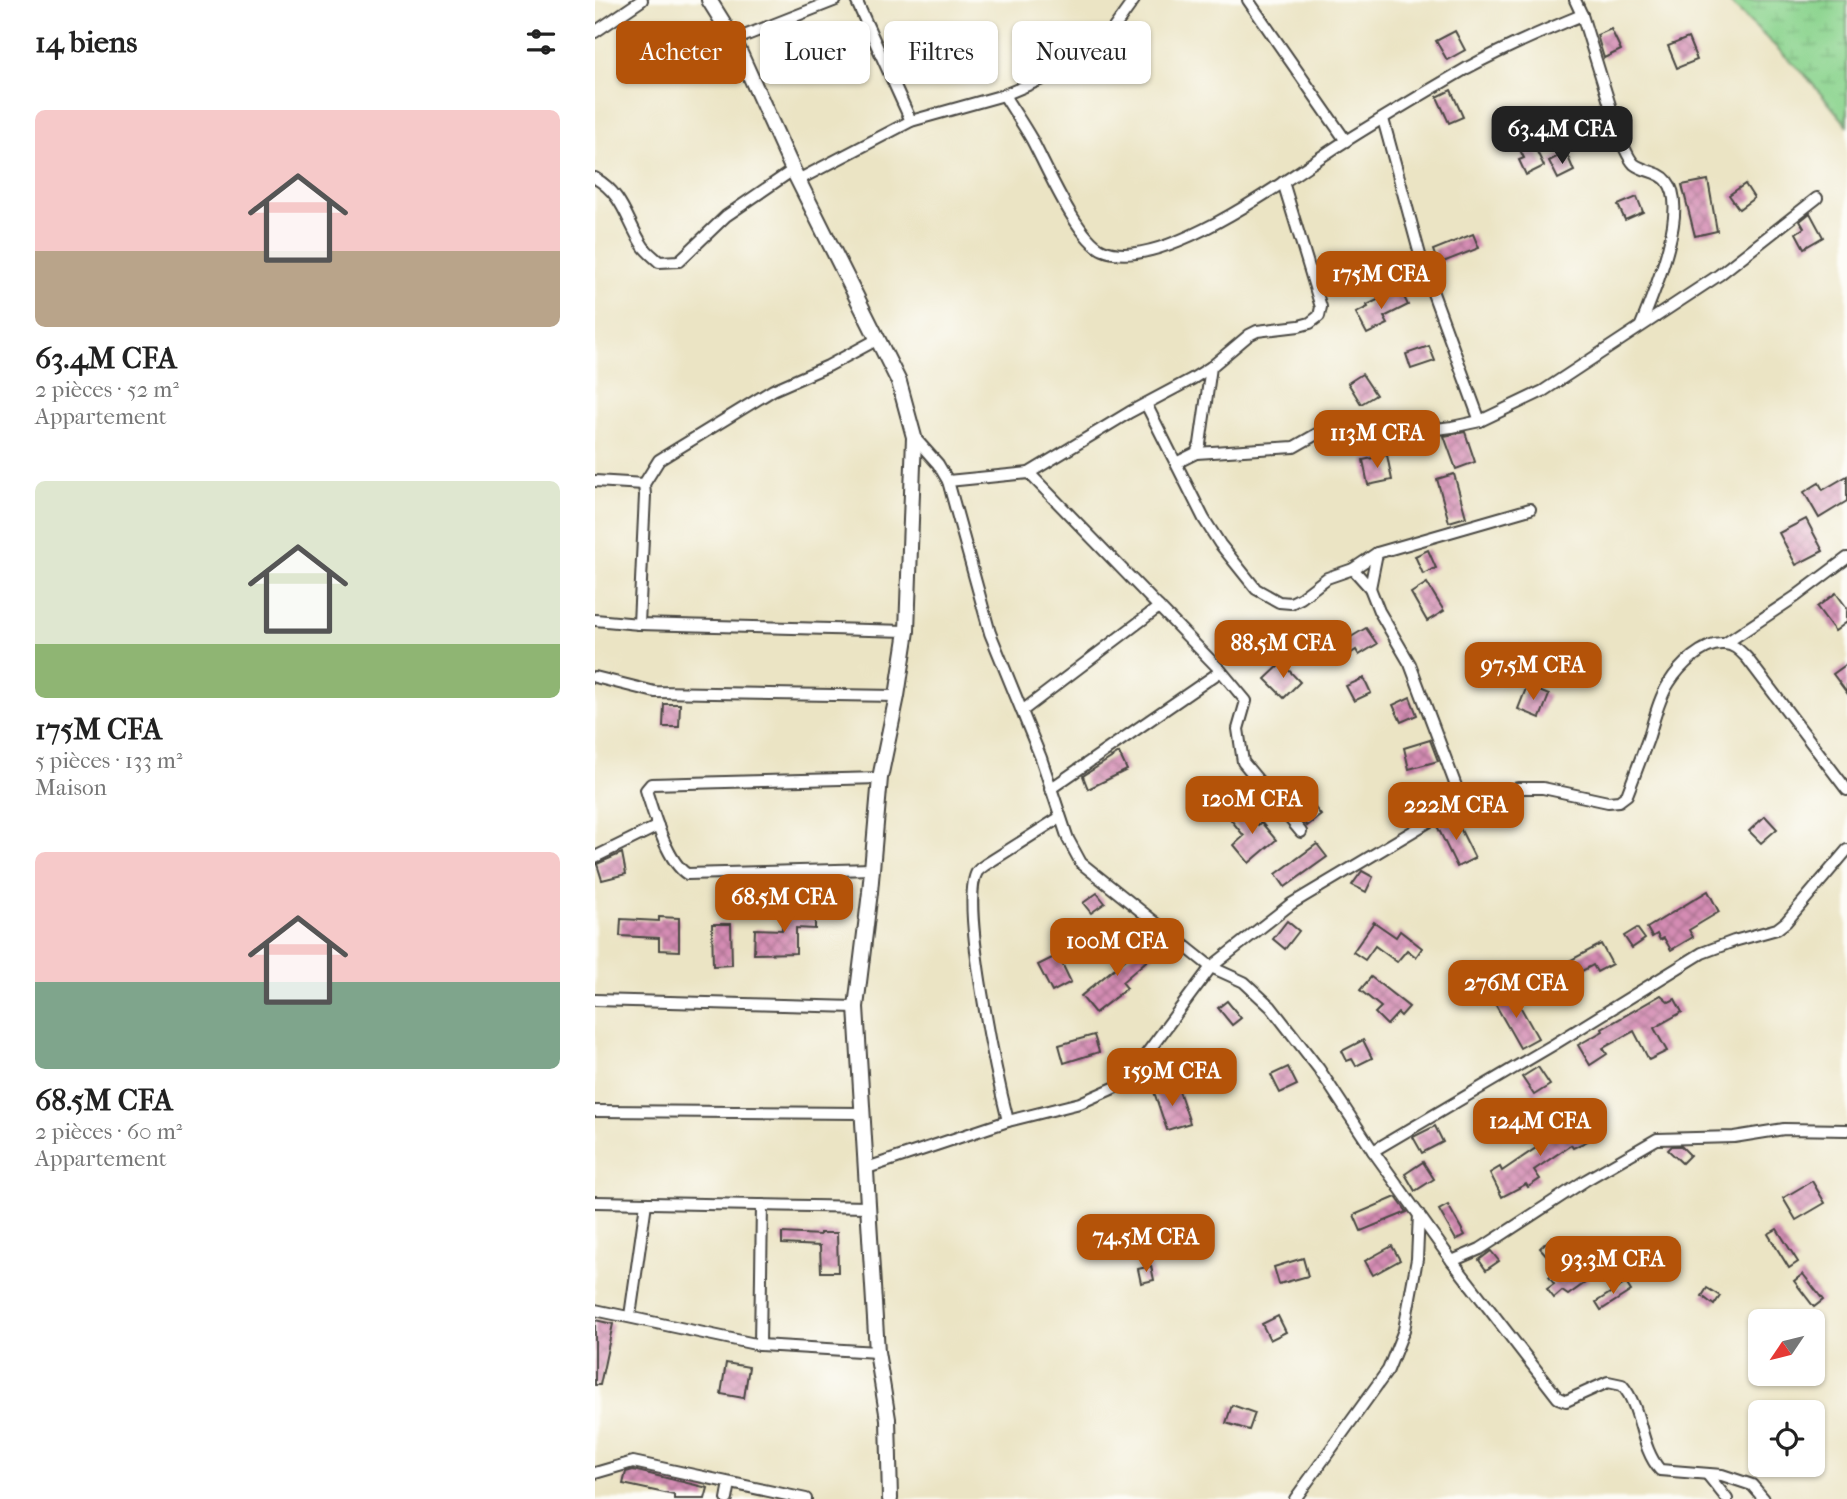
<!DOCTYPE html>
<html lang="fr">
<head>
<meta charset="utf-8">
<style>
	body { margin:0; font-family:"IM FELL French Canon",serif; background:#f6f6f6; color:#222; height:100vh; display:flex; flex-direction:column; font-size:26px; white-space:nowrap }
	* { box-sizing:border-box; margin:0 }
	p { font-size:23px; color:#767676 }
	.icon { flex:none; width:38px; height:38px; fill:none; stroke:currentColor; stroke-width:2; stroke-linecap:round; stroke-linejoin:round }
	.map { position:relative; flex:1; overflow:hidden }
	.panel { display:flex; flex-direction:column; background:#fff; width:595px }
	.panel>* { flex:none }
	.guide { position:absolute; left:21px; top:21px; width:665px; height:63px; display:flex; gap:14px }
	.needle { width:46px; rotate:235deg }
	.fabs { position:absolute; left:1153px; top:1309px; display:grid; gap:14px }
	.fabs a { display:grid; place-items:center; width:77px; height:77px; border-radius:10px; background:#fff; box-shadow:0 2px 5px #0004; font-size:35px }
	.price { position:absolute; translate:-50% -60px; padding:0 16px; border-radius:14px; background:#b45309; color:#fff; font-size:23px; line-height:46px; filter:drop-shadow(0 2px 4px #0008) }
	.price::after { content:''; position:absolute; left:50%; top:42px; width:21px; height:16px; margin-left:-10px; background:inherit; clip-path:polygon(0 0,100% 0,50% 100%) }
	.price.active { background:#222; color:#fff }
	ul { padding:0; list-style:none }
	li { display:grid; align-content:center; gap:14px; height:371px; padding:0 35px }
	li span { display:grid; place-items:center; height:217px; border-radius:10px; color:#555 }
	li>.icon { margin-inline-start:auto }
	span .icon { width:126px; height:126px; fill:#fffc; stroke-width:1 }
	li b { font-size:30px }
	h2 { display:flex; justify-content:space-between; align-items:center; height:84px; padding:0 35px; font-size:30px }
	.tag { padding:0 24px; border-radius:10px; background:#fff; box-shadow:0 2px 5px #0004; font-size:24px; line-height:63px }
	.tag.active { background:#b45309; color:#fff }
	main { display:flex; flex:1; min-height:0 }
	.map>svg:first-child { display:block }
</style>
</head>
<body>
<main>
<section class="panel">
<h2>14 biens<svg class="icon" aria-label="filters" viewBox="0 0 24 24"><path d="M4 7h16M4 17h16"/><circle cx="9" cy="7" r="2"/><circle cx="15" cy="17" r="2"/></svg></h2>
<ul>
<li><span style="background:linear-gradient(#f6c9c9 65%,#b9a48a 0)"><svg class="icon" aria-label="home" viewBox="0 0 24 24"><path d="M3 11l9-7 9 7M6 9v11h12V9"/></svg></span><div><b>63.4M CFA</b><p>2 pièces · 52 m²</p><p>Appartement</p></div></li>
<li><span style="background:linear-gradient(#dfe7d0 75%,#8fb573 0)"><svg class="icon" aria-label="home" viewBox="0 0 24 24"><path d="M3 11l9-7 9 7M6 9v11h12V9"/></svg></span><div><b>175M CFA</b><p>5 pièces · 133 m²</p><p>Maison</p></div></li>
<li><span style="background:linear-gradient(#f6c9c9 60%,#7fa58c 0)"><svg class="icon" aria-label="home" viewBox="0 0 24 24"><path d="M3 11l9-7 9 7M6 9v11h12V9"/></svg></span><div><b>68.5M CFA</b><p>2 pièces · 60 m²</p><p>Appartement</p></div></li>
</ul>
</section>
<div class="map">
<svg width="1252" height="1499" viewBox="0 0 1252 1499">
	<defs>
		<pattern id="wetland-marsh" width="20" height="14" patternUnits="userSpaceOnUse" patternTransform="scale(1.75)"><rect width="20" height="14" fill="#8cd48f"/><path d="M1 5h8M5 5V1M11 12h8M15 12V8" fill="none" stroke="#79b67c"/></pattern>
		<pattern id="building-cross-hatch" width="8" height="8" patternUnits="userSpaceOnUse" patternTransform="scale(1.75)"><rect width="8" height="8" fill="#d48cb3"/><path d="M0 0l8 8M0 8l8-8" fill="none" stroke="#ac7392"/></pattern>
	</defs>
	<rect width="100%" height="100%" fill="#fdfcf7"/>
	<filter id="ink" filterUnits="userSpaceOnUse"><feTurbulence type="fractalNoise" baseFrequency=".0143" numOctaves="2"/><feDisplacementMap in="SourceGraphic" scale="14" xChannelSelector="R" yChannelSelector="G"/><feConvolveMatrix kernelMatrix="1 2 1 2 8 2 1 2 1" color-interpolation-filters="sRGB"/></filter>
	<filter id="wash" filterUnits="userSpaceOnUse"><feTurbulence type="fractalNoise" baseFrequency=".00686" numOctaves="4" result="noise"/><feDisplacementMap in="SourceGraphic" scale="28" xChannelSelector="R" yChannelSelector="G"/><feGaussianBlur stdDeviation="1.57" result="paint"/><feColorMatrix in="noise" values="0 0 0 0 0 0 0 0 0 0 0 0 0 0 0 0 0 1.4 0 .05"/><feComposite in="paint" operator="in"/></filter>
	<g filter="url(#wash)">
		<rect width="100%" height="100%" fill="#ebe4c4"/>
		<path fill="url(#wetland-marsh)" stroke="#5c805d" stroke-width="2" d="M1132,0H1252V125L1210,75Z"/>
		<g id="blocks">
			<g fill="url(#building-cross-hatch)">
				<path d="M1016,29L1026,50L1009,58L1002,35Z"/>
				<path d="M860,31L870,50L852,60L841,41Z"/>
				<path d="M1093,38L1102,60L1082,68L1073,46Z"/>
				<path d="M856,90L868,117L854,123L842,97Z"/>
				<path d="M931,129L949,166L931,175L924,160L929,158L918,136Z"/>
				<path d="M971,152L979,171L963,179L954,161Z"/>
				<path d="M1113,180L1122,231L1100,236L1087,185Z"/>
				<path d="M1150,184L1159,198L1144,209L1134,195Z"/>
				<path d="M1042,197L1048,212L1030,220L1023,205Z"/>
				<path d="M1215,213L1228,237L1209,248L1201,233L1209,228L1205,221Z"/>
				<path d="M878,234L884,248L843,264L838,250Z"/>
				<path d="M805,289L813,305L789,317L793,324L772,334L761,313L773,307L772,305Z"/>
				<path d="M834,346L840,361L816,369L811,354Z"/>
				<path d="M767,374L781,395L766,404L753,383Z"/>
				<path d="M870,432L880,462L861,469L849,436Z"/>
				<path d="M792,455L797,480L773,485L768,460Z"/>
				<path d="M859,474L871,517L854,522L842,479Z"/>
				<path d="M1252,476V501L1224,518L1209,492L1224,483L1228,490Z"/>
				<path d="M1211,519L1228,551L1201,565L1184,533Z"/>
				<path d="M833,550L841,568L828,574L820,556Z"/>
				<path d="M832,583L849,611L832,621L816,593Z"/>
				<path d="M1241,593L1252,608V622L1240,631L1222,607Z"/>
				<path d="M742,626L751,640L771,628L782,644L764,655L761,650L747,659L740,648L733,652L724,637Z"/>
				<path d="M687,663L705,682L689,698L670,679Z"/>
				<path d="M1252,664V693L1238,674Z"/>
				<path d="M769,678L776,693L759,701L751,686Z"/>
				<path d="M932,686L954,695L945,718L923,709Z"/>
				<path d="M815,697L822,715L806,722L798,705Z"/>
				<path d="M69,704H85L84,727H68Z"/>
				<path d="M835,740L843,761L814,769L809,748Z"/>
				<path d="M524,753L532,770L493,789L488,776Z"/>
				<path d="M698,781L726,815L712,826L685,792Z"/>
				<path d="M650,809L663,825L666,822L681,840L654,863L639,845L649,836L636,820Z"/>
				<path d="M859,816L880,858L862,867L842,826Z"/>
				<path d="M1170,816L1182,829L1166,843L1154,831Z"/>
				<path d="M722,844L732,857L690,887L681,874Z"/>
				<path d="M27,853L31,874L7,880L2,864Z"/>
				<path d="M767,871L778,877L771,892L757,885Z"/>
				<path d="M1113,891L1124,912L1094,930L1098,937L1076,950L1069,938L1065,940L1062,934L1057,937L1052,928Z"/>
				<path d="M502,893L510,903L496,913L488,903Z"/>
				<path d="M188,910L220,912V929L201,928V953L159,954L160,929L187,930Z"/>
				<path d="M64,917L84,918V951L64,950V938L25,936L26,919L64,921Z"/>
				<path d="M692,921L704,931L690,949L678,939Z"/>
				<path d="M779,922L801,937L805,931L827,948L821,957L812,950L802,962L780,946L770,960L758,952Z"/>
				<path d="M117,924H136L137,965L118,966Z"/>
				<path d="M1042,928L1050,939L1037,948L1029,936Z"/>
				<path d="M554,940L563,951L527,982L532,988L500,1013L486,996Z"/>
				<path d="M1006,944L1017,964L1002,972L998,965L970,980L963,967Z"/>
				<path d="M463,955L476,982L457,992L443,965Z"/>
				<path d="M776,977L814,1007L806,1016L803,1013L792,1025L780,1013L786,1007L765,990Z"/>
				<path d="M917,992L943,1038L925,1048L899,1002Z"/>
				<path d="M1066,995L1074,1002L1080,999L1087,1012L1059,1028L1072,1051L1054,1060L1039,1031L1008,1048L1012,1054L995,1065L983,1045L1008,1031L1007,1029Z"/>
				<path d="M632,1001L646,1018L637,1025L623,1008Z"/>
				<path d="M499,1035L504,1052L469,1063L464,1045Z"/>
				<path d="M768,1040L777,1058L761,1066L757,1059L752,1061L747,1051Z"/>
				<path d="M693,1067L702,1085L685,1093L676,1075Z"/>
				<path d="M943,1067L955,1085L939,1095L927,1077Z"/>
				<path d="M582,1085L595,1123L572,1130L559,1092Z"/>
				<path d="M991,1118L999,1138L978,1148L976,1145L939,1170L945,1179L933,1187L931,1184L907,1197L895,1173L905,1167L907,1171L969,1129L968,1127Z"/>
				<path d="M840,1126L848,1142L827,1153L818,1137Z"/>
				<path d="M1077,1146H1086L1095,1155L1087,1163L1073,1150Z"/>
				<path d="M828,1162L839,1179L820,1191L810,1174Z"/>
				<path d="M1217,1181L1230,1203L1201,1220L1188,1198Z"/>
				<path d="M801,1197L812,1212L766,1231L759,1215Z"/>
				<path d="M853,1205L870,1235L861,1240L844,1210Z"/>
				<path d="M1182,1229L1203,1262L1194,1268L1173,1234Z"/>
				<path d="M187,1233L225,1235V1233H242L243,1272H226L225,1246L187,1244Z"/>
				<path d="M957,1237L994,1280L973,1295L967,1291L959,1298L952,1289L959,1284L954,1277L964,1269L945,1248Z"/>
				<path d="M797,1246L805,1260L778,1275L770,1261Z"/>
				<path d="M896,1251L904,1261L891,1270L884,1260Z"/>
				<path d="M708,1258L713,1276L684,1284L679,1267Z"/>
				<path d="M556,1266L559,1280L546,1283L543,1269Z"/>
				<path d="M1208,1274L1228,1300L1219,1307L1199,1281Z"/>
				<path d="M1031,1283L1036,1291L1006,1310L1001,1302Z"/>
				<path d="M1112,1288L1125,1296L1119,1305L1107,1296Z"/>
				<path d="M683,1316L691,1332L675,1340L667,1324Z"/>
				<path d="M0,1320L18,1324L5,1385H0Z"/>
				<path d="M131,1363L154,1367L149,1398L126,1394Z"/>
				<path d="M637,1405L660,1413L654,1430L631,1423Z"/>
				<path d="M38,1470L113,1488L110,1499H79V1495L28,1484L31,1472Z"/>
			</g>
		</g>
	</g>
	<g filter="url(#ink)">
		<use href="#blocks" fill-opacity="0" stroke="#484742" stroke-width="2"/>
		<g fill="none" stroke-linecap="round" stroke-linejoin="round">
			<defs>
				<g id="minor">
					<path d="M261,0L316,121"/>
					<path d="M653,0L751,141"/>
					<path d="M980,0L987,15L1026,141C1030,148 1033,158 1039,164C1049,172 1064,171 1072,181C1095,208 1058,295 1046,325"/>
					<path d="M0,32L47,0"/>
					<path d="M139,40L241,0"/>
					<path d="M409,95C418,110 428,124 437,140C451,166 482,239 508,250C567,275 699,173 749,142C789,117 831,92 872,68C909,48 948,31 987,15"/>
					<path d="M0,178C29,195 31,220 48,246C52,252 59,257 64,262L84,261L131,216L198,170"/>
					<path d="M203,180L316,121L409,95L490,61L503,50L539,0"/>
					<path d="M551,404L609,519L625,544L661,589L684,602L696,603L706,598L732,578L758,569L782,553L935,509"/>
					<path d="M885,421L948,391L1124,275L1222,198"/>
					<path d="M319,437L343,464L353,481L395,633L446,758L473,839L486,863L616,967L649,982L676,1007L724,1069L778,1151L857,1261L963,1398L971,1401L1013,1382L1027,1385C1048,1409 1044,1446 1065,1470L1127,1475L1157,1485L1169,1499"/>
					<path d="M601,453L699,447L748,419L810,433L857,427L885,421L828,266L788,119"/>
					<path d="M581,463L601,453L605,444L616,367"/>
					<path d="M434,473L626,671L651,701L643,729L648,762L706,832"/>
					<path d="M0,481L49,484"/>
					<path d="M353,481L434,473L535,412L597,379L616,367L654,335L662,331L704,326L715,323L724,316L726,307L688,182"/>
					<path d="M775,588L782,553"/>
					<path d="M0,620L44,624L312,631"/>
					<path d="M44,624L50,495L49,484L64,460L178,390L233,366L283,339"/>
					<path d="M1131,643L1200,597L1252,558"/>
					<path d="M0,677L60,692L302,696"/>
					<path d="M427,711L564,607"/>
					<path d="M455,789L626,671"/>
					<path d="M867,802L923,788H948L1013,802L1024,801L1032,795C1039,777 1046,758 1053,739C1059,721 1063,700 1074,683C1084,667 1108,642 1129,644C1139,644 1145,651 1152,658L1252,790"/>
					<path d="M0,857L63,826"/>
					<path d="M277,869L92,874C72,862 58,812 51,790L56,784L285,778"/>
					<path d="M0,1000L261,1007"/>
					<path d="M0,1111L268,1113"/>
					<path d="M413,1121C403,1081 364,902 382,872C384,869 387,867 390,865L464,818"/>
					<path d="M778,1151L958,1045L1107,953L1139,941L1182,929L1191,922L1252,850"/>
					<path d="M272,1168L413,1121L485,1103L521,1087L538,1072L616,967L696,904L867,802L815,664L784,611L775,588L758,569"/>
					<path d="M0,1202L274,1207"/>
					<path d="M857,1261L885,1249L991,1180L1062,1139L1139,1137L1189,1129L1252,1130"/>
					<path d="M0,1310L165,1345L282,1352"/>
					<path d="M35,1316L51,1203"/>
					<path d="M165,1345L167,1205"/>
					<path d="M0,1473L38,1462L211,1499"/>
					<path d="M1112,1474L1132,1499"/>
					<path d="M132,1499L135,1483"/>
					<path d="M700,1499L793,1370L809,1330L822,1259L824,1214"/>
				</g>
				<path id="tertiary" d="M114,0L139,40L198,170L304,382L319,437L312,631L302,696L285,778L275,892L261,1007L282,1352L293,1419L295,1499"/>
			</defs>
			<use href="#minor" stroke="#484742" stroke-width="14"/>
			<use href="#tertiary" stroke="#484742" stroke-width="18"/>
			<use href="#minor" stroke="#fff" stroke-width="10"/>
			<use href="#tertiary" stroke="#fff" stroke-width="14"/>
		</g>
	</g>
</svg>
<div class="fabs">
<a><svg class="needle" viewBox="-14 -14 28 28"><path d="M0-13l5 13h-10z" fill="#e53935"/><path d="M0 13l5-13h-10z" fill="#767676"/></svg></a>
<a><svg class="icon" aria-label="locate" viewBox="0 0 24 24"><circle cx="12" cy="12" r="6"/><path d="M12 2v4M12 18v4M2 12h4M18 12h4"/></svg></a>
</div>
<b class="price active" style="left:967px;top:166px">63.4M CFA</b>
<b class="price" style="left:786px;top:311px">175M CFA</b>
<b class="price" style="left:782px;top:470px">113M CFA</b>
<b class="price" style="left:688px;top:680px">88.5M CFA</b>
<b class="price" style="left:938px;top:702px">97.5M CFA</b>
<b class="price" style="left:657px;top:836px">120M CFA</b>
<b class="price" style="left:861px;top:842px">222M CFA</b>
<b class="price" style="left:189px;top:934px">68.5M CFA</b>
<b class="price" style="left:522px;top:978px">100M CFA</b>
<b class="price" style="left:921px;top:1020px">276M CFA</b>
<b class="price" style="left:577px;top:1108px">159M CFA</b>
<b class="price" style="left:945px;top:1158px">124M CFA</b>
<b class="price" style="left:551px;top:1274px">74.5M CFA</b>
<b class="price" style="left:1018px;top:1296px">93.3M CFA</b>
<div class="guide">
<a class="tag active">Acheter</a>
<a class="tag">Louer</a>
<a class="tag">Filtres</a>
<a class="tag">Nouveau</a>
</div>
</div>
</main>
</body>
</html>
